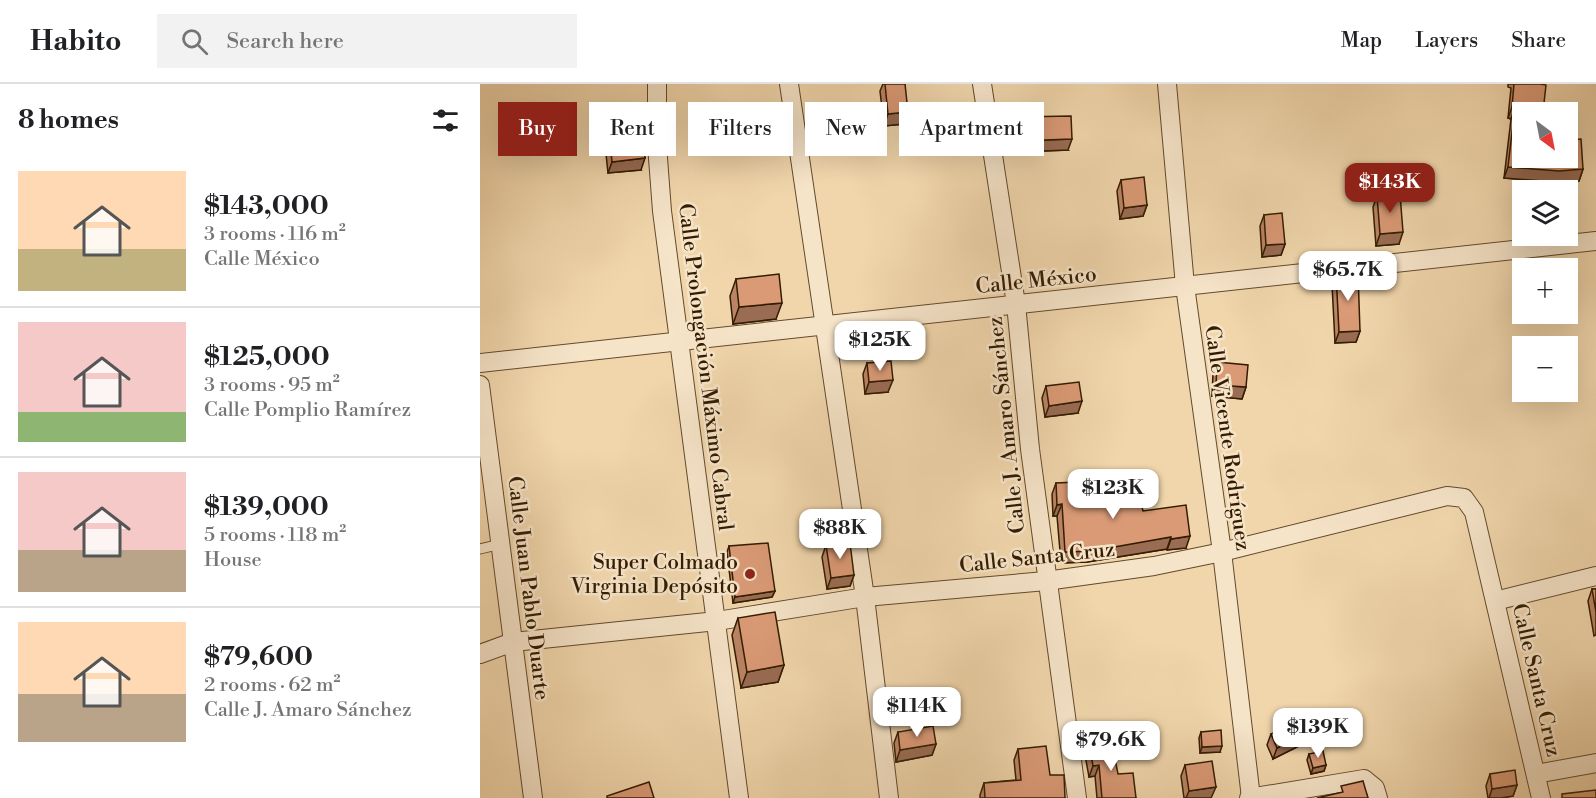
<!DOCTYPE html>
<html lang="en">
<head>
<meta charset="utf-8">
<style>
	body { margin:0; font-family:"Libre Bodoni",serif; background:#f2f2f2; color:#202124; height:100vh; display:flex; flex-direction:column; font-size:22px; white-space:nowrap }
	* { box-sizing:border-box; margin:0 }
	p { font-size:20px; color:#757577 }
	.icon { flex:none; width:33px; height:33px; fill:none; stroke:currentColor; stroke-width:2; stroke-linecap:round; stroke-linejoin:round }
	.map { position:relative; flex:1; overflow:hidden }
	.details { display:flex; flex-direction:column; background:#fff; width:480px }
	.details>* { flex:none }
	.top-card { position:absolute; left:18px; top:18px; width:570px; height:54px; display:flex; gap:12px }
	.needle { width:39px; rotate:148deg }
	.fabs { position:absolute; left:1032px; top:18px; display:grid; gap:12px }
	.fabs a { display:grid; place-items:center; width:66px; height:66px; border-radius:0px; background:#fff; box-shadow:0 6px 24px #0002; font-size:30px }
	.price { position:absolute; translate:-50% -51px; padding:0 14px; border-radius:12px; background:#fff; color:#222; font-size:20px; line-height:39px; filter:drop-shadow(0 2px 3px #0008) }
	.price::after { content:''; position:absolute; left:50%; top:36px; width:18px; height:14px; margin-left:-9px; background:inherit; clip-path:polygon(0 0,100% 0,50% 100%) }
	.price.active { background:#8f2418; color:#fff }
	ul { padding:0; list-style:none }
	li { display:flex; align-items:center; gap:18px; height:150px; padding:0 18px }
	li+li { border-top:2px solid #e0e0e0 }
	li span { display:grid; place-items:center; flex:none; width:168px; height:120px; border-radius:0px; color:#555 }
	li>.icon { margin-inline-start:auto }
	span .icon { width:72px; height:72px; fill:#fffc; stroke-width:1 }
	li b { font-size:26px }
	h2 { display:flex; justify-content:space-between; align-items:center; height:72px; padding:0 18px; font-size:26px }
	.tag { padding:0 21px; border-radius:0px; background:#fff; box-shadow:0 6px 24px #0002; font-size:21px; line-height:54px }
	.tag.active { background:#8f2418; color:#fff }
	header { display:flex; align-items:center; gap:36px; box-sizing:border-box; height:84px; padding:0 30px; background:#fff; border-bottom:2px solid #e0e0e0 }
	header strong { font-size:28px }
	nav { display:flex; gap:33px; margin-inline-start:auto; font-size:21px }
	.search { width:420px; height:54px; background:#f2f2f2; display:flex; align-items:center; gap:15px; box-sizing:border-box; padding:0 21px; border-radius:0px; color:#757577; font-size:22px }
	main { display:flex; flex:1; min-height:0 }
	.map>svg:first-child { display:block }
</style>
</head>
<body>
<header>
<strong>Habito</strong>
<div class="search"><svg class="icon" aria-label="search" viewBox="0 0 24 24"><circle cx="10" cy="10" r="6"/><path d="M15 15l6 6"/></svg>Search here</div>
<nav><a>Map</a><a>Layers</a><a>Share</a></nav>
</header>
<main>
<section class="details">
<h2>8 homes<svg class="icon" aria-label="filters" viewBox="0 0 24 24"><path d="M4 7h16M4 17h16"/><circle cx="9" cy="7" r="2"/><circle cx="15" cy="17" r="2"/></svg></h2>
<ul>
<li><span style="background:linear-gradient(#ffd9b3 65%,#c2b280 0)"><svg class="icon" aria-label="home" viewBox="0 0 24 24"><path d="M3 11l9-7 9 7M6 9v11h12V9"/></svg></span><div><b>$143,000</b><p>3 rooms · 116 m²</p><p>Calle México</p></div></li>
<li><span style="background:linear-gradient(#f6c9c9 75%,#8fb573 0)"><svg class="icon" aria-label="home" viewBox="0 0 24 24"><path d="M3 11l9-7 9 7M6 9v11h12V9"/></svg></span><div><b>$125,000</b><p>3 rooms · 95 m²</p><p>Calle Pomplio Ramírez</p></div></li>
<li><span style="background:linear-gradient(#f6c9c9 65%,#b9a48a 0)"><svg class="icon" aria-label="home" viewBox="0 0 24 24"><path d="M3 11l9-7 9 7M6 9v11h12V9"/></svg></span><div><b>$139,000</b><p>5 rooms · 118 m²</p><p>House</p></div></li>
<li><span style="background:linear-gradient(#ffd9b3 60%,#b9a48a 0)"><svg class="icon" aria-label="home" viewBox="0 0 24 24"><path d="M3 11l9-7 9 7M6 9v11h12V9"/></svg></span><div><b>$79,600</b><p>2 rooms · 62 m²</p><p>Calle J. Amaro Sánchez</p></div></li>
</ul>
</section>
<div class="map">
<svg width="1116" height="714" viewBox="0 0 1116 714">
	<rect width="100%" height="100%" fill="#f1d6ac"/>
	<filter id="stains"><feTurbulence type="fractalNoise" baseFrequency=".00333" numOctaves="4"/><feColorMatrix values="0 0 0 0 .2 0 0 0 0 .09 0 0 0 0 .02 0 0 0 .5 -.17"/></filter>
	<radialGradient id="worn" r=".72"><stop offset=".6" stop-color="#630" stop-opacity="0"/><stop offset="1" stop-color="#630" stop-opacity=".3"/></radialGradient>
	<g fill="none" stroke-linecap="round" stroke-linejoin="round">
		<defs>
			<path id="lane" d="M0,465L21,460"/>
			<g id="street">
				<path d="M177,0V61L182,127L259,714"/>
				<path d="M309,0L385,513L409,714"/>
				<path d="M502,0L536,220L550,365L597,714"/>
				<path d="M687,0L705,202L742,468L771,714"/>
				<path d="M0,279L1116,157"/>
				<path d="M0,301L53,714"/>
				<path d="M1015,517L1116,492"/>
				<path d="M0,570L33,558L237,537L385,513L566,497L674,482L742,468L967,412L984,414L994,428L1061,714"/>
				<path d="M1056,690L1116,679"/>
				<path d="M769,714L884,695L895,704L898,714"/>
			</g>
		</defs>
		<use href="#lane" stroke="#624a2c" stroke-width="11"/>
		<use href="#street" stroke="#624a2c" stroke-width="20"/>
		<use href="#lane" stroke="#f6e4c9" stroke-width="9"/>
		<use href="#street" stroke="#f6e4c9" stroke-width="18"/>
	</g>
	<g fill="#bb8465" stroke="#331c01" stroke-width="1.5">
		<path d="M403,0H425L424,40L404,42L400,7Z"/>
		<path d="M1028,0H1060L1042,74L1103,85L1099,97L1075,98L1024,94L1031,35L1028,34L1031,4L1028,3Z"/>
		<path d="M537,33L588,66L533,68V44Z"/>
		<path d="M130,58L161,86L128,89L126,70Z"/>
		<path d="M641,96L667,121L663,132L640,135L637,107Z"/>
		<path d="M897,112L919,160L896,162L893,123Z"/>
		<path d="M784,131L805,160L801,171L782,173L780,142Z"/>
		<path d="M856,189L880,247L876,258L855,259L852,200Z"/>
		<path d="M256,195L296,235L253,240L250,212Z"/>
		<path d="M737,278L766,303L762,315L732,312L733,289Z"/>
		<path d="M387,279L408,308L385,310L383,290Z"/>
		<path d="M566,302L598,329L565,333L562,314Z"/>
		<path d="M576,399L628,425L663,427L706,464L687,466V465L607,478L581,479L577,432H573L572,410Z"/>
		<path d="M346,461L374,491L370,502L347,505L342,473Z"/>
		<path d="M249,462L295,507L292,513L253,519L247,468Z"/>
		<path d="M1112,505H1116V551L1114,552L1108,517Z"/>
		<path d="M258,534L304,581L298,598L261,604L252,551Z"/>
		<path d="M418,648L456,660L452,671L416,678L414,659Z"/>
		<path d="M721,648L740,668L720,669L719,654Z"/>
		<path d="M791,650L817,663L793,675L787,661Z"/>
		<path d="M609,660L638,690L656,714H617L615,692L609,693L605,671Z"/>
		<path d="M538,665L570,691L585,714H500V711L504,699L536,696L534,676Z"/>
		<path d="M829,670L846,681L844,687L831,690L827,676Z"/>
		<path d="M705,681L731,714H704L701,692Z"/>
		<path d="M1010,690L1037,701L1033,712L1021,714H1008L1006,702Z"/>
	</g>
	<g fill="#996c53" stroke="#331c01" stroke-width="1.5">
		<path d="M1032,23H1035L1031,35L1028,34Z"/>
		<path d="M428,28L424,40L404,42L408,30Z"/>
		<path d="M592,55L588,66L533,68L537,57Z"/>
		<path d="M165,74L161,86L128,89L132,78Z"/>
		<path d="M1028,83L1103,85L1099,97L1075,98L1024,94Z"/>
		<path d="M667,121L663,132L640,135L644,124Z"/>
		<path d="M923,148L919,160L896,162L900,150Z"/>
		<path d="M805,160L801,171L782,173L786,161Z"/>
		<path d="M302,219L296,235L253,240L259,223Z"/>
		<path d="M880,247L876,258L855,259L859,248Z"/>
		<path d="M413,296L408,308L385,310L389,298Z"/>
		<path d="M736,301L766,303L762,315L732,312Z"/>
		<path d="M602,317L598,329L565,333L569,322Z"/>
		<path d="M582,420L577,432H573L577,421Z"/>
		<path d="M710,452L706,464L687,466L691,455Z"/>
		<path d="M691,453L687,465L607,478L581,479L585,468Z"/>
		<path d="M374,491L370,502L347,505L351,494Z"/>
		<path d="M295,507L292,513L253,519L255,513Z"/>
		<path d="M304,581L298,598L261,604L267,588Z"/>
		<path d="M821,652L817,663L793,675L797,664Z"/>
		<path d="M456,660L452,671L416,678L420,666Z"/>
		<path d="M742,662L740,668L720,669L722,663Z"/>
		<path d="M619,681L615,692L609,693L613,682Z"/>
		<path d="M846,681L844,687L831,690L833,684Z"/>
		<path d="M1037,701L1033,712L1021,714H1009L1012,705Z"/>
		<path d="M736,703L731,714H706L709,707Z"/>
	</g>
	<g fill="#da9a76" stroke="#331c01" stroke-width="1.5">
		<path d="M405,0H425L428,28L408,30Z"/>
		<path d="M1034,0H1060L1066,1L1063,28H1042V74H1088V56L1101,55L1103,85L1079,87L1028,83L1035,23H1032Z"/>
		<path d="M591,32L592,55L537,57V33Z"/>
		<path d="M164,55L165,74L132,78L130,58Z"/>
		<path d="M664,93L667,121L644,124L641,96Z"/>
		<path d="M920,110L923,148L900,150L897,112Z"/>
		<path d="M802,129L805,160L786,161L784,131Z"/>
		<path d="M878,188L880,247L859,248L856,189Z"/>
		<path d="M299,190L302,219L259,223L256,195Z"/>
		<path d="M411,277L413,296L389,298L387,279Z"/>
		<path d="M737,278L768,281L766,303L736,301Z"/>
		<path d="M599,298L602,317L569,322L566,302Z"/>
		<path d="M619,397L620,421L627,420L628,425L661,419L663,427L706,421L710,452L691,455V453L612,467L585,468L582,420L577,421L576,399Z"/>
		<path d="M288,459L295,507L255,513L249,462Z"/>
		<path d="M370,459L374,491L351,494L346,461Z"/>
		<path d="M1112,505H1116V528Z"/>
		<path d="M295,528L304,581L267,588L258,534Z"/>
		<path d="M814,638L821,652L797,664L791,650Z"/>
		<path d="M453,642L456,660L420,666L418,648Z"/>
		<path d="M741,646L742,662L722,663L721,648Z"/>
		<path d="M631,655L638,690L653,689L656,714H622L619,681L613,682L609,660Z"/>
		<path d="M566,662L570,691H584L585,714H505L504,699L541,696L538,665Z"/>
		<path d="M843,667L846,681L833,684L829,670Z"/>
		<path d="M732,677L736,703L709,707L705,681Z"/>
		<path d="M1035,686L1037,701L1012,705L1010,690Z"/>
		<path d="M883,697L888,714H837L863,708L861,702Z"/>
		<path d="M169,698L174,714H127V712Z"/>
		<path d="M1116,706V714H1082V710Z"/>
	</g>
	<circle fill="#8f2418" stroke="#f6e4c9" stroke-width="2" cx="270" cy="490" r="6"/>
	<g text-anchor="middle" stroke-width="5" stroke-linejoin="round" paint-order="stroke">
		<g font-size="21" fill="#331c01" stroke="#f6e4c9">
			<text transform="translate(556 196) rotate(-6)" y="7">Calle México</text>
			<text transform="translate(226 283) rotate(83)" y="7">Calle Prolongación Máximo Cabral</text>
			<text transform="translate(526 341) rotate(-96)" y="7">Calle J. Amaro Sánchez</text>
			<text transform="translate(748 354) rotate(82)" y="7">Calle Vicente Rodríguez</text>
			<text transform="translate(557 473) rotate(-6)" y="7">Calle Santa Cruz</text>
			<text transform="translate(49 504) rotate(83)" y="7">Calle Juan Pablo Duarte</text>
			<text transform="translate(1057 596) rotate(77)" y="7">Calle Santa Cruz</text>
		</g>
		<g font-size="21" fill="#331c01" stroke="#f6e4c9" text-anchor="end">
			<text x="258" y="485">Super Colmado<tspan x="258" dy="24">Virginia Depósito</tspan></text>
		</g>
	</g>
	<rect width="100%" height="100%" filter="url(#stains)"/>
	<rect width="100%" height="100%" fill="url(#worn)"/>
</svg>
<div class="fabs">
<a><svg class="needle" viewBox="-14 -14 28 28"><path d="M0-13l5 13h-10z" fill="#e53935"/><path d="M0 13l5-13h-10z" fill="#757577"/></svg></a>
<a><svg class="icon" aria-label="layers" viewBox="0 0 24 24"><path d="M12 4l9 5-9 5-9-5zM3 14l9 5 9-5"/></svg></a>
<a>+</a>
<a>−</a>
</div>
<b class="price active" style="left:910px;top:130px">$143K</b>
<b class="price" style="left:868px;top:218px">$65.7K</b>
<b class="price" style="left:400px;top:288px">$125K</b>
<b class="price" style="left:633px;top:436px">$123K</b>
<b class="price" style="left:360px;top:476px">$88K</b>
<b class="price" style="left:437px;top:654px">$114K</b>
<b class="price" style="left:838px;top:675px">$139K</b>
<b class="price" style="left:631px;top:688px">$79.6K</b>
<div class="top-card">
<a class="tag active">Buy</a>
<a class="tag">Rent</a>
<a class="tag">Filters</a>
<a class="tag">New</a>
<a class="tag">Apartment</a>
</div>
</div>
</main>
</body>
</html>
